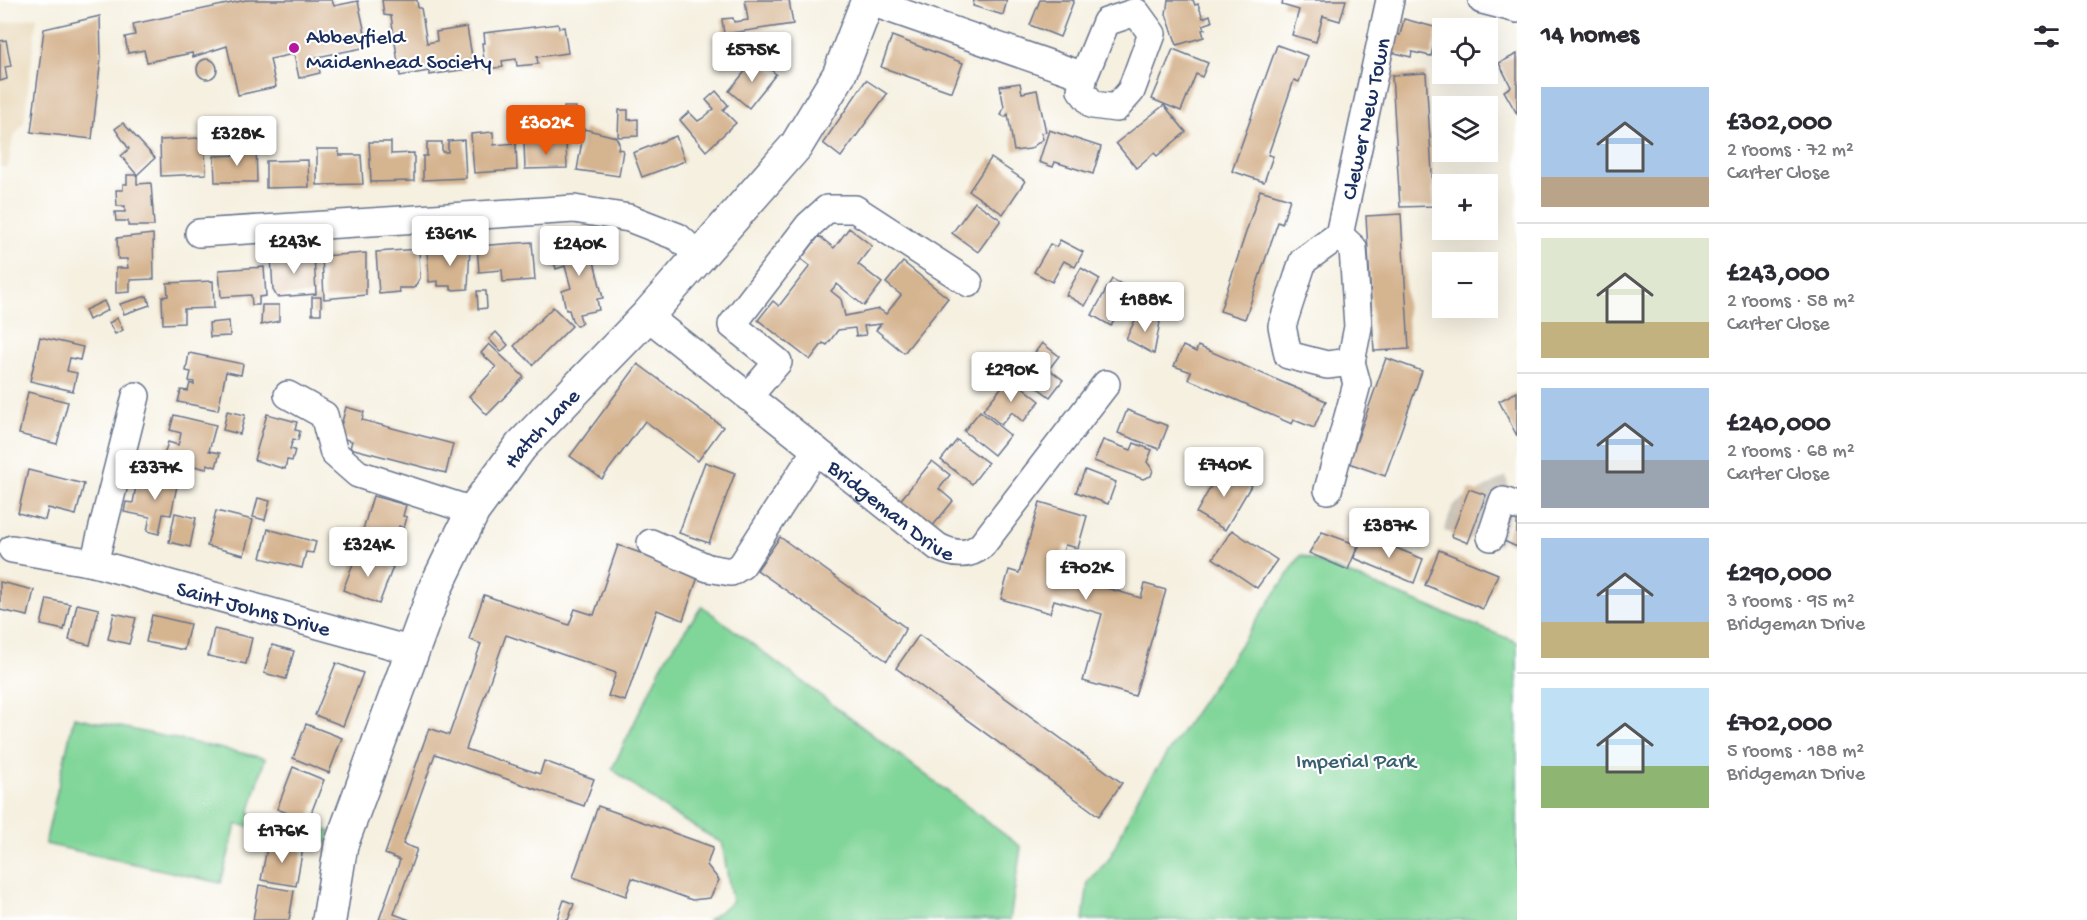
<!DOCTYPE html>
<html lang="en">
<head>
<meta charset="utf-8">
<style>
	body { margin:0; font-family:"Gochi Hand",sans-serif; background:#f7f7f7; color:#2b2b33; height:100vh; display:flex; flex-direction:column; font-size:22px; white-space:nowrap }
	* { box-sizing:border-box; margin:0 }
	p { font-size:20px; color:#7c7c81 }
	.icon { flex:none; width:33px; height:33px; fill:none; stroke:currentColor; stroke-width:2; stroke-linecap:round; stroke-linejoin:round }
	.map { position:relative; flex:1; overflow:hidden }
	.drawer { display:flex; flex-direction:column; background:#fff; width:570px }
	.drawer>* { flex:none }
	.tools { position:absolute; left:1432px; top:18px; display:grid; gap:12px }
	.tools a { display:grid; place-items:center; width:66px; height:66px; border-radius:0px; background:#fff; box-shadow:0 6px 24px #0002; font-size:30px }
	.price { position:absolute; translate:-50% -51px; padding:0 14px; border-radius:6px; background:#fff; color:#222; font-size:20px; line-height:39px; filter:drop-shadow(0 2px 3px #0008) }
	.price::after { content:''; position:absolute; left:50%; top:36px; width:18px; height:14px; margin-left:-9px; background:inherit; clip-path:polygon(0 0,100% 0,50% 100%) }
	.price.active { background:#ea580c; color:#fff }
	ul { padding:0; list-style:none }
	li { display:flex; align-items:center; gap:18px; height:150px; padding:0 24px }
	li+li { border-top:2px solid #e1e1e2 }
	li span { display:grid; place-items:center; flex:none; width:168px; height:120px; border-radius:0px; color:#555 }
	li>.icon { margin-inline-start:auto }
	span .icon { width:72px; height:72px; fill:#fffc; stroke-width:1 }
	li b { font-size:26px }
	h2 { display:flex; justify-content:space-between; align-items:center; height:72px; padding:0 24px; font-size:26px }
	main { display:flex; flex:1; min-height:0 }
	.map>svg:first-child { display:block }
</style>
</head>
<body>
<main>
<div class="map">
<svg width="1517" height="920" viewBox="0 0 1517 920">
	<rect width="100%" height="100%" fill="#fff"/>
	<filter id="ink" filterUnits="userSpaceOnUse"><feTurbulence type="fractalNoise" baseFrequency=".0167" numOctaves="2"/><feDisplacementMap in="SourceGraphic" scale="12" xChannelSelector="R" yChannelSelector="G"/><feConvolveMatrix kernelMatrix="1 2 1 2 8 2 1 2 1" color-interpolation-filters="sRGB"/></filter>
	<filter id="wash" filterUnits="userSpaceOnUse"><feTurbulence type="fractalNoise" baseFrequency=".008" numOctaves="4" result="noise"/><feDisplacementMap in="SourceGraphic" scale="24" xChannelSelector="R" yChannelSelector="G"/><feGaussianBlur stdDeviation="1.35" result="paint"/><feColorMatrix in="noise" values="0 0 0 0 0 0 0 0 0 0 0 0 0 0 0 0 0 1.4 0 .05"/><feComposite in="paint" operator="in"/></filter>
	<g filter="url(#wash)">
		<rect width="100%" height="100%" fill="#f5f0e0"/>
		<path fill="#e9d9ba" d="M37,17L24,122L13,138L8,167H0V24Z"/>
		<path fill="#c9c3b8" d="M1506,476L1513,508L1499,546L1444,531L1453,505Z"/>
		<g fill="#80d598" stroke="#4e827b" stroke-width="1.5">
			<path d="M1301,555L1517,642V920H1083L1088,882L1109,859L1139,795Z"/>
			<path d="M702,606L1021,847L1010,920H708L732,902L722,843L671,813L612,769L665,659Z"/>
			<path d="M74,717L265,758L249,814L330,831L329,843L252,826L236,825L221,883L45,844Z"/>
		</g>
		<g id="blocks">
			<g fill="#d5b490">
				<path d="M246,0H332L334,6L358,1L368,47L317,57L320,73L299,78L294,54L270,59L276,87L238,95L227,46L193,57L192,53L147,62L144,50L128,53L125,37L135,35L133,24Z"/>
				<path d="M382,0H417L418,8H421L427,43L437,41L436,32L467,27L474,68L429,75V71L400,76L391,16L384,15Z"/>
				<path d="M745,0H789L793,24L724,34L722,19L733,18L734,22L748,20Z"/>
				<path d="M974,0H1007L1003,15L973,6Z"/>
				<path d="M1040,0H1074L1060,37L1030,25Z"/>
				<path d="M1168,0H1193L1195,5L1198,4L1203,18L1210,15L1212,22L1203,25L1205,29L1202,30L1204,37L1177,45L1166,14Z"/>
				<path d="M1283,0H1346L1340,21L1323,16L1316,42L1292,35L1299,10L1282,5Z"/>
				<path d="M100,16L101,57L92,139L31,132L44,29Z"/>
				<path d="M1404,19L1438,28L1431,56L1412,52L1411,57L1383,50L1388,32L1400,35Z"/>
				<path d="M558,24L559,28L564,27L568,53L537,57L538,64L517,66L516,59L502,61L503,67L485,69L482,43H485L484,33Z"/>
				<path d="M892,36L963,63L952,92L881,67Z"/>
				<path d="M6,40L11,66L5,67L7,79L0,81V41Z"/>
				<path d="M1277,45L1308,56L1299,82L1294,80L1268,155L1273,156L1264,182L1232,171Z"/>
				<path d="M1173,49L1208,63L1202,77L1196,74L1181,111L1152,99Z"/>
				<path d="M1517,54V114L1504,91L1511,87L1499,63Z"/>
				<path d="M756,58L776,74L749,108L729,91Z"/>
				<circle cx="207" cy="69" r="10"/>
				<path d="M1442,62L1443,74H1465L1464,80L1439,76Z"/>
				<path d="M1426,73L1434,206L1400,207L1392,75Z"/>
				<path d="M866,80L887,94L841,157L823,143Z"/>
				<path d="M1020,83L1022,93L1037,90L1046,132L1041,133L1043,139L1030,149L1014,151L1008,114L1005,117L1001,115L1004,107L1000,86Z"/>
				<path d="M716,91L728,105L723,110L736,123L706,151L680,120L689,112L698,121L703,118L714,109L706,100Z"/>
				<path d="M1164,105L1186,132L1157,156L1154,153L1136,168L1116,143Z"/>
				<path d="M564,107H576L574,132L563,131Z"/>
				<path d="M530,108L532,128H520L519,109Z"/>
				<path d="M619,110H628V120L638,119V136L618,137Z"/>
				<path d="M123,123L155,158L137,175L121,156L129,149L115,129Z"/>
				<path d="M584,129L616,137L619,143L618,149L623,150L619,176L577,170Z"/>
				<path d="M1049,130L1101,147L1093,174L1055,162L1053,167L1039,162Z"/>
				<path d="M493,132L494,145L516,143L517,170L474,173L471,134Z"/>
				<path d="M676,136L685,161L642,177L633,153Z"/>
				<path d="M199,138L200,147H205L206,174L161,176L160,140Z"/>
				<path d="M464,140L466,178L423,180V156H427V142H442V152H448V141Z"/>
				<path d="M369,142H391V154L414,153V181L371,182Z"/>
				<path d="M566,142L567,168L525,169L524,143Z"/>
				<path d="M241,146H256L257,182H215L214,156L242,155Z"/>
				<path d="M317,149H339V155H361L363,184L317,185Z"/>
				<path d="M991,158L1025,181L1003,214L969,191Z"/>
				<path d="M308,160L309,187L266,188V161Z"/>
				<path d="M127,175H137V184L151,183L154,226H128V221H116L115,212H125V206H117L116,190H123V184H127Z"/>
				<path d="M1260,190L1290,199L1282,224L1278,222L1245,319L1220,311Z"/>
				<path d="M975,202L1001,220L978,252L952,233Z"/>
				<path d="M1401,214L1409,349L1374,351L1366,216Z"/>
				<path d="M849,228L872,246L858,264L882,283L864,306L837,284L831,291L841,299L845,316L879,309L886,314L901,295L886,283L903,262L948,298L904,353L876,330L881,324L864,326L866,335L856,336L855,328L838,330L827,345L823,343L810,360L758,320L773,301L779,306L810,266L801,259L819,236L834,248Z"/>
				<path d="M153,234L154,279L130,280V292L116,293V268H128L127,259H118L117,238Z"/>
				<path d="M588,237L603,298L597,299L599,310L579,314L582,323L577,326L572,320L569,310H566L562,291L571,288L565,266L556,269L550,246Z"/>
				<path d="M1060,240L1083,252L1075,267L1064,261L1052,282L1034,272L1050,244L1056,247Z"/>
				<path d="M532,242L535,280L503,282L502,270L479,272L477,246Z"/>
				<path d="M470,246L468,289L451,290V286H438V281L429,282L427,248Z"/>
				<path d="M419,249L420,278L414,288H399L400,292L379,294L376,252Z"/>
				<path d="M366,253V295L324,299L322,256Z"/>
				<path d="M314,254L316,294L277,297L273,290L271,256Z"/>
				<path d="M264,267L266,296L259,297V305H252L251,295L221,297L219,270Z"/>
				<path d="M1081,268L1100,279L1085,306L1066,295Z"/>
				<path d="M1112,279L1143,296L1133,315L1121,308L1111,326L1092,315Z"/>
				<path d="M213,281L214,308L184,309V323L163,324L162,297L168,296L167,283Z"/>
				<path d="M477,291H486L487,308L478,309Z"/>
				<path d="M147,296L150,305L124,314L120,304Z"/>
				<rect x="312" y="297" width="9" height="17"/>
				<path d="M104,301L108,310L89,320L85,310Z"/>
				<path d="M262,305H279V321L261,325Z"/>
				<path d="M553,307L572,326L533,365L514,346Z"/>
				<path d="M1139,312L1160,322L1154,354L1126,339Z"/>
				<path d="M117,318L123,330L115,334L109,323Z"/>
				<path d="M229,321L230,336L210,337L209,323Z"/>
				<path d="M496,332L508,345L501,352L489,339Z"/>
				<path d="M40,337L83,347L80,360L70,358L67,371L77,373L73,391L30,381Z"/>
				<path d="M1042,343L1059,356L1049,369L1063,380L1050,397L1019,374Z"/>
				<path d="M489,344L524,377L487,415L469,396L496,367L481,353Z"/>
				<path d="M1183,346L1196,352L1198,346L1326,401L1314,428L1294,420L1292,424L1188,379L1191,372L1174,366Z"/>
				<path d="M189,353L243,364L241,375L226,372L218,410L178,402L181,390L188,391L190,383L194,385V382L189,381L191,372L186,371Z"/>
				<path d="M1386,358L1422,371L1385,476L1349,463Z"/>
				<path d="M638,364L723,427L698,461L645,421L602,479L570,456Z"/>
				<path d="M1010,377L1040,401L1023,422L1012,412L1001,425L983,410Z"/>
				<path d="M28,392L68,402L57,444L19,434Z"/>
				<path d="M1517,392V436L1499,401Z"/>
				<path d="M346,407L364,412L362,420L453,444L446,473L350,448L352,441L338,437Z"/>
				<path d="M1127,410L1168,426L1159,449L1118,433Z"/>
				<path d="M227,411L245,415L240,434L223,430Z"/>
				<path d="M980,411L1010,435L994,455L964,431Z"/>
				<path d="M267,414L297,422L295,430L300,431L298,440L293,439L290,449L295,450L292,461L287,460L285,469L254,460Z"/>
				<path d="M174,415L216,425L209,451L220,453L216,467L207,464L206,469L163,458L168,442L178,445L180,438L181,433L170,430Z"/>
				<path d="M957,440L988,463L972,484L941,460Z"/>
				<path d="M1103,440L1131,450L1134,443L1152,450L1147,462L1153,470L1151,476L1143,479L1094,461Z"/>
				<path d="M932,461L950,475L939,489L953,501L931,528L899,502Z"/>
				<path d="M705,462L735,473L709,543L679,533Z"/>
				<path d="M1222,467L1252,484L1225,530L1196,513Z"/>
				<path d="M170,469L180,471L171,515L163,514L159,534L147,531L150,517L124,512L126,502L133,503L136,486L146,488L147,479L166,486Z"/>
				<path d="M28,470L84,484L76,515L48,508L45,520L18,513Z"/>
				<path d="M1085,470L1116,482L1108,504L1076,492Z"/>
				<path d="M1469,489L1486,495L1468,543L1451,536Z"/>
				<path d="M373,496L406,505L403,516L407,517L404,528L399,526L396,538L402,539L400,545L395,544L392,552L359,543Z"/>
				<path d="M258,498L270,501L265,520L253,517Z"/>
				<path d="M1040,502L1087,516L1078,548L1065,545L1060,562L1075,566L1072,578L1141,598L1145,584L1166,590L1135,696L1083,681L1102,614L1054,600L1050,613L1001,599L1009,570L1019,573Z"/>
				<path d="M1517,508V547L1504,541Z"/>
				<path d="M216,511L253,520L244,555L207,546Z"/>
				<path d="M175,513L196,518L190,547L169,542Z"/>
				<path d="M268,529L316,542L313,553L306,552L302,568L261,558Z"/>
				<path d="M1232,530L1277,560L1257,588L1213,558Z"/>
				<path d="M1322,532L1358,545L1348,570L1309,553Z"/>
				<path d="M1364,535L1423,559L1414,583L1354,558Z"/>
				<path d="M780,537L906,628L887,661L757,570Z"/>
				<path d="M618,545L699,574L683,620L657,610L625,701L608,696L616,673L506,635L466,749L540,774L544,761L594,779L584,806L435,754L403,844L417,849L394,914L410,920H379L400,860L385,854L429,728L449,735L481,644L469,639L484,595L569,625L575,609L594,615Z"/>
				<path d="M1439,550L1498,574L1483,609L1425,585Z"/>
				<path d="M357,553L393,567L379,604L343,590Z"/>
				<path d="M0,582L34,590L28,616L0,610Z"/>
				<path d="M47,599L70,604L64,630L41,625Z"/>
				<path d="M77,604L99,609L90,645L69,640Z"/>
				<path d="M114,613L136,618L129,644L108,639Z"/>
				<path d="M152,615L190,624L184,650L146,642Z"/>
				<path d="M214,629L252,638L246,664L208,656Z"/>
				<path d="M919,635L1122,783L1099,816L896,668Z"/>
				<path d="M272,645L294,651L286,679L264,673Z"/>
				<path d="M336,663L363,673L343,726L315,715Z"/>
				<path d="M306,724L342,738L329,773L293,758Z"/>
				<path d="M293,767L324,780L308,821L277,809Z"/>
				<path d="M598,806L713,847L707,865L719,880L710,898L692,900L632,878L626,896L573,877Z"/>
				<path d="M268,842L303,848L296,886L261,880Z"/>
				<path d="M259,885L294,891L289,920H253Z"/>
				<path d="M564,900L574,904L568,920H557Z"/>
			</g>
		</g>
	</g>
	<g filter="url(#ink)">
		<use href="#blocks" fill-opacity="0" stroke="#67738c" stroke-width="1.5"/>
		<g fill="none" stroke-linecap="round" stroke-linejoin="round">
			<defs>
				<g id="minor">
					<path d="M1482,0L1517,9"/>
					<path d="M868,1L1084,76L1106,22L1136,12L1152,34L1131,91L1116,108L1093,105L1081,90L1084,76"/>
					<path d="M199,233L574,209L629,218L678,237L699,256"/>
					<path id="s1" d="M1339,235L1353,248L1358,327L1351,362L1327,365L1288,355L1282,326L1303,261L1339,235L1390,0"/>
					<path id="s2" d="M647,316L938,547C954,555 968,557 982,545L1106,384"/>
					<path d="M288,395L324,415L334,453L358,474L473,511"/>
					<path d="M748,397L778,362L732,325L809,225L827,209H855L969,283"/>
					<path d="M1328,490L1357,384L1351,362"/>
					<path d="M1491,537L1503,501L1517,506"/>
					<path d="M651,543L708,568L731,572L742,565L816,450"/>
					<path id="s3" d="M12,549L94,563L413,651"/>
					<path d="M94,563L136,396"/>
				</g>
				<g id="tertiary">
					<path id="s4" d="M329,920L341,845L436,587L473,511L521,446L647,316L796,146L839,75L868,0"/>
				</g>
			</defs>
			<use href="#minor" stroke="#67738c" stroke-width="30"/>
			<use href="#tertiary" stroke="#67738c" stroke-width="36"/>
			<use href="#minor" stroke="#fff" stroke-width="27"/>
			<use href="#tertiary" stroke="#fff" stroke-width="33"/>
		</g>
	</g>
	<circle fill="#b5179e" stroke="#fff" stroke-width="2" cx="294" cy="48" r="6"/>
	<g text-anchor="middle" stroke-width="4.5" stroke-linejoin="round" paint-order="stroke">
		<g font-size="22" fill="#1b2f5e" stroke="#fff" text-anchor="start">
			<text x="306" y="43">Abbeyfield<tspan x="306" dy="25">Maidenhead Society</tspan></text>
		</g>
		<g font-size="22" fill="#1b2f5e" stroke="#fff">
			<text dy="8" stroke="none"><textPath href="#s1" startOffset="460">Clewer New Town</textPath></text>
			<text dy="8" stroke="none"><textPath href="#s4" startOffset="543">Hatch Lane</textPath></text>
			<text dy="8" stroke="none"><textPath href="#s2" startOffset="312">Bridgeman Drive</textPath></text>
			<text dy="8" stroke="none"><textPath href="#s3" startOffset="249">Saint Johns Drive</textPath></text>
		</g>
		<g font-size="22" fill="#39616f" stroke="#fff">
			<text x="1356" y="767">Imperial Park</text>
		</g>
	</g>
</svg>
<div class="tools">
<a><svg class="icon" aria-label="locate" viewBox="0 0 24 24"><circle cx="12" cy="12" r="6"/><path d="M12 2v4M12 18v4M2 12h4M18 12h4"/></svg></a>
<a><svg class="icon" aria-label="layers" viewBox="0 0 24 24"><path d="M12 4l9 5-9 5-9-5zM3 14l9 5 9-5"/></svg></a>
<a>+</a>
<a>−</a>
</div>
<b class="price" style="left:752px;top:83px">£575K</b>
<b class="price active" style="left:546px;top:156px">£302K</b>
<b class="price" style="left:237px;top:167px">£328K</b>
<b class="price" style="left:450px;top:267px">£361K</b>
<b class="price" style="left:294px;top:275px">£243K</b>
<b class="price" style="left:579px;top:277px">£240K</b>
<b class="price" style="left:1145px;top:333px">£188K</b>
<b class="price" style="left:1011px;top:403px">£290K</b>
<b class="price" style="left:1224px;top:498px">£740K</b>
<b class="price" style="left:155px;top:501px">£337K</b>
<b class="price" style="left:1389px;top:559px">£387K</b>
<b class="price" style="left:368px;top:578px">£324K</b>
<b class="price" style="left:1086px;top:601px">£702K</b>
<b class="price" style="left:282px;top:864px">£176K</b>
</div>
<section class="drawer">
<h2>14 homes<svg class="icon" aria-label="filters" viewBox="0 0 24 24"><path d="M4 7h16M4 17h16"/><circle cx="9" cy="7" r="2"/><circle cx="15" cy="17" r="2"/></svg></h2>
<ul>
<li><span style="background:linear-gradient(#a9c7e8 75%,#b9a48a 0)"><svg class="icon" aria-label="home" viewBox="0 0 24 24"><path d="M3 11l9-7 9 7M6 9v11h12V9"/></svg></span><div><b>£302,000</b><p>2 rooms · 72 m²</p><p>Carter Close</p></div></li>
<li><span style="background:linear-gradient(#dfe7d0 70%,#c2b280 0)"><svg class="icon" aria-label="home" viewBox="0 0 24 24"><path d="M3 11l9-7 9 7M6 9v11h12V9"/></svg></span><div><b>£243,000</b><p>2 rooms · 58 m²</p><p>Carter Close</p></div></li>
<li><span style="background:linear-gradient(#a9c7e8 60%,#9aa5b1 0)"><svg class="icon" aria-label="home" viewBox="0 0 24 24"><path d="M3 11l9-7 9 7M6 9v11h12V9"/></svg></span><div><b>£240,000</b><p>2 rooms · 68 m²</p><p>Carter Close</p></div></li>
<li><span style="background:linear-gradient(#a9c7e8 70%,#c2b280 0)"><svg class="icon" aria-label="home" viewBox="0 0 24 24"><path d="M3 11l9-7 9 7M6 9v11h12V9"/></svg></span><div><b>£290,000</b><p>3 rooms · 95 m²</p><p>Bridgeman Drive</p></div></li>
<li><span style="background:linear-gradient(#bfe0f5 65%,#8fb573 0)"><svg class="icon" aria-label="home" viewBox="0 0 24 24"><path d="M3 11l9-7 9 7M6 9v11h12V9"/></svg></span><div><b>£702,000</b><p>5 rooms · 188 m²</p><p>Bridgeman Drive</p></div></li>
</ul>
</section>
</main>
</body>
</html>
